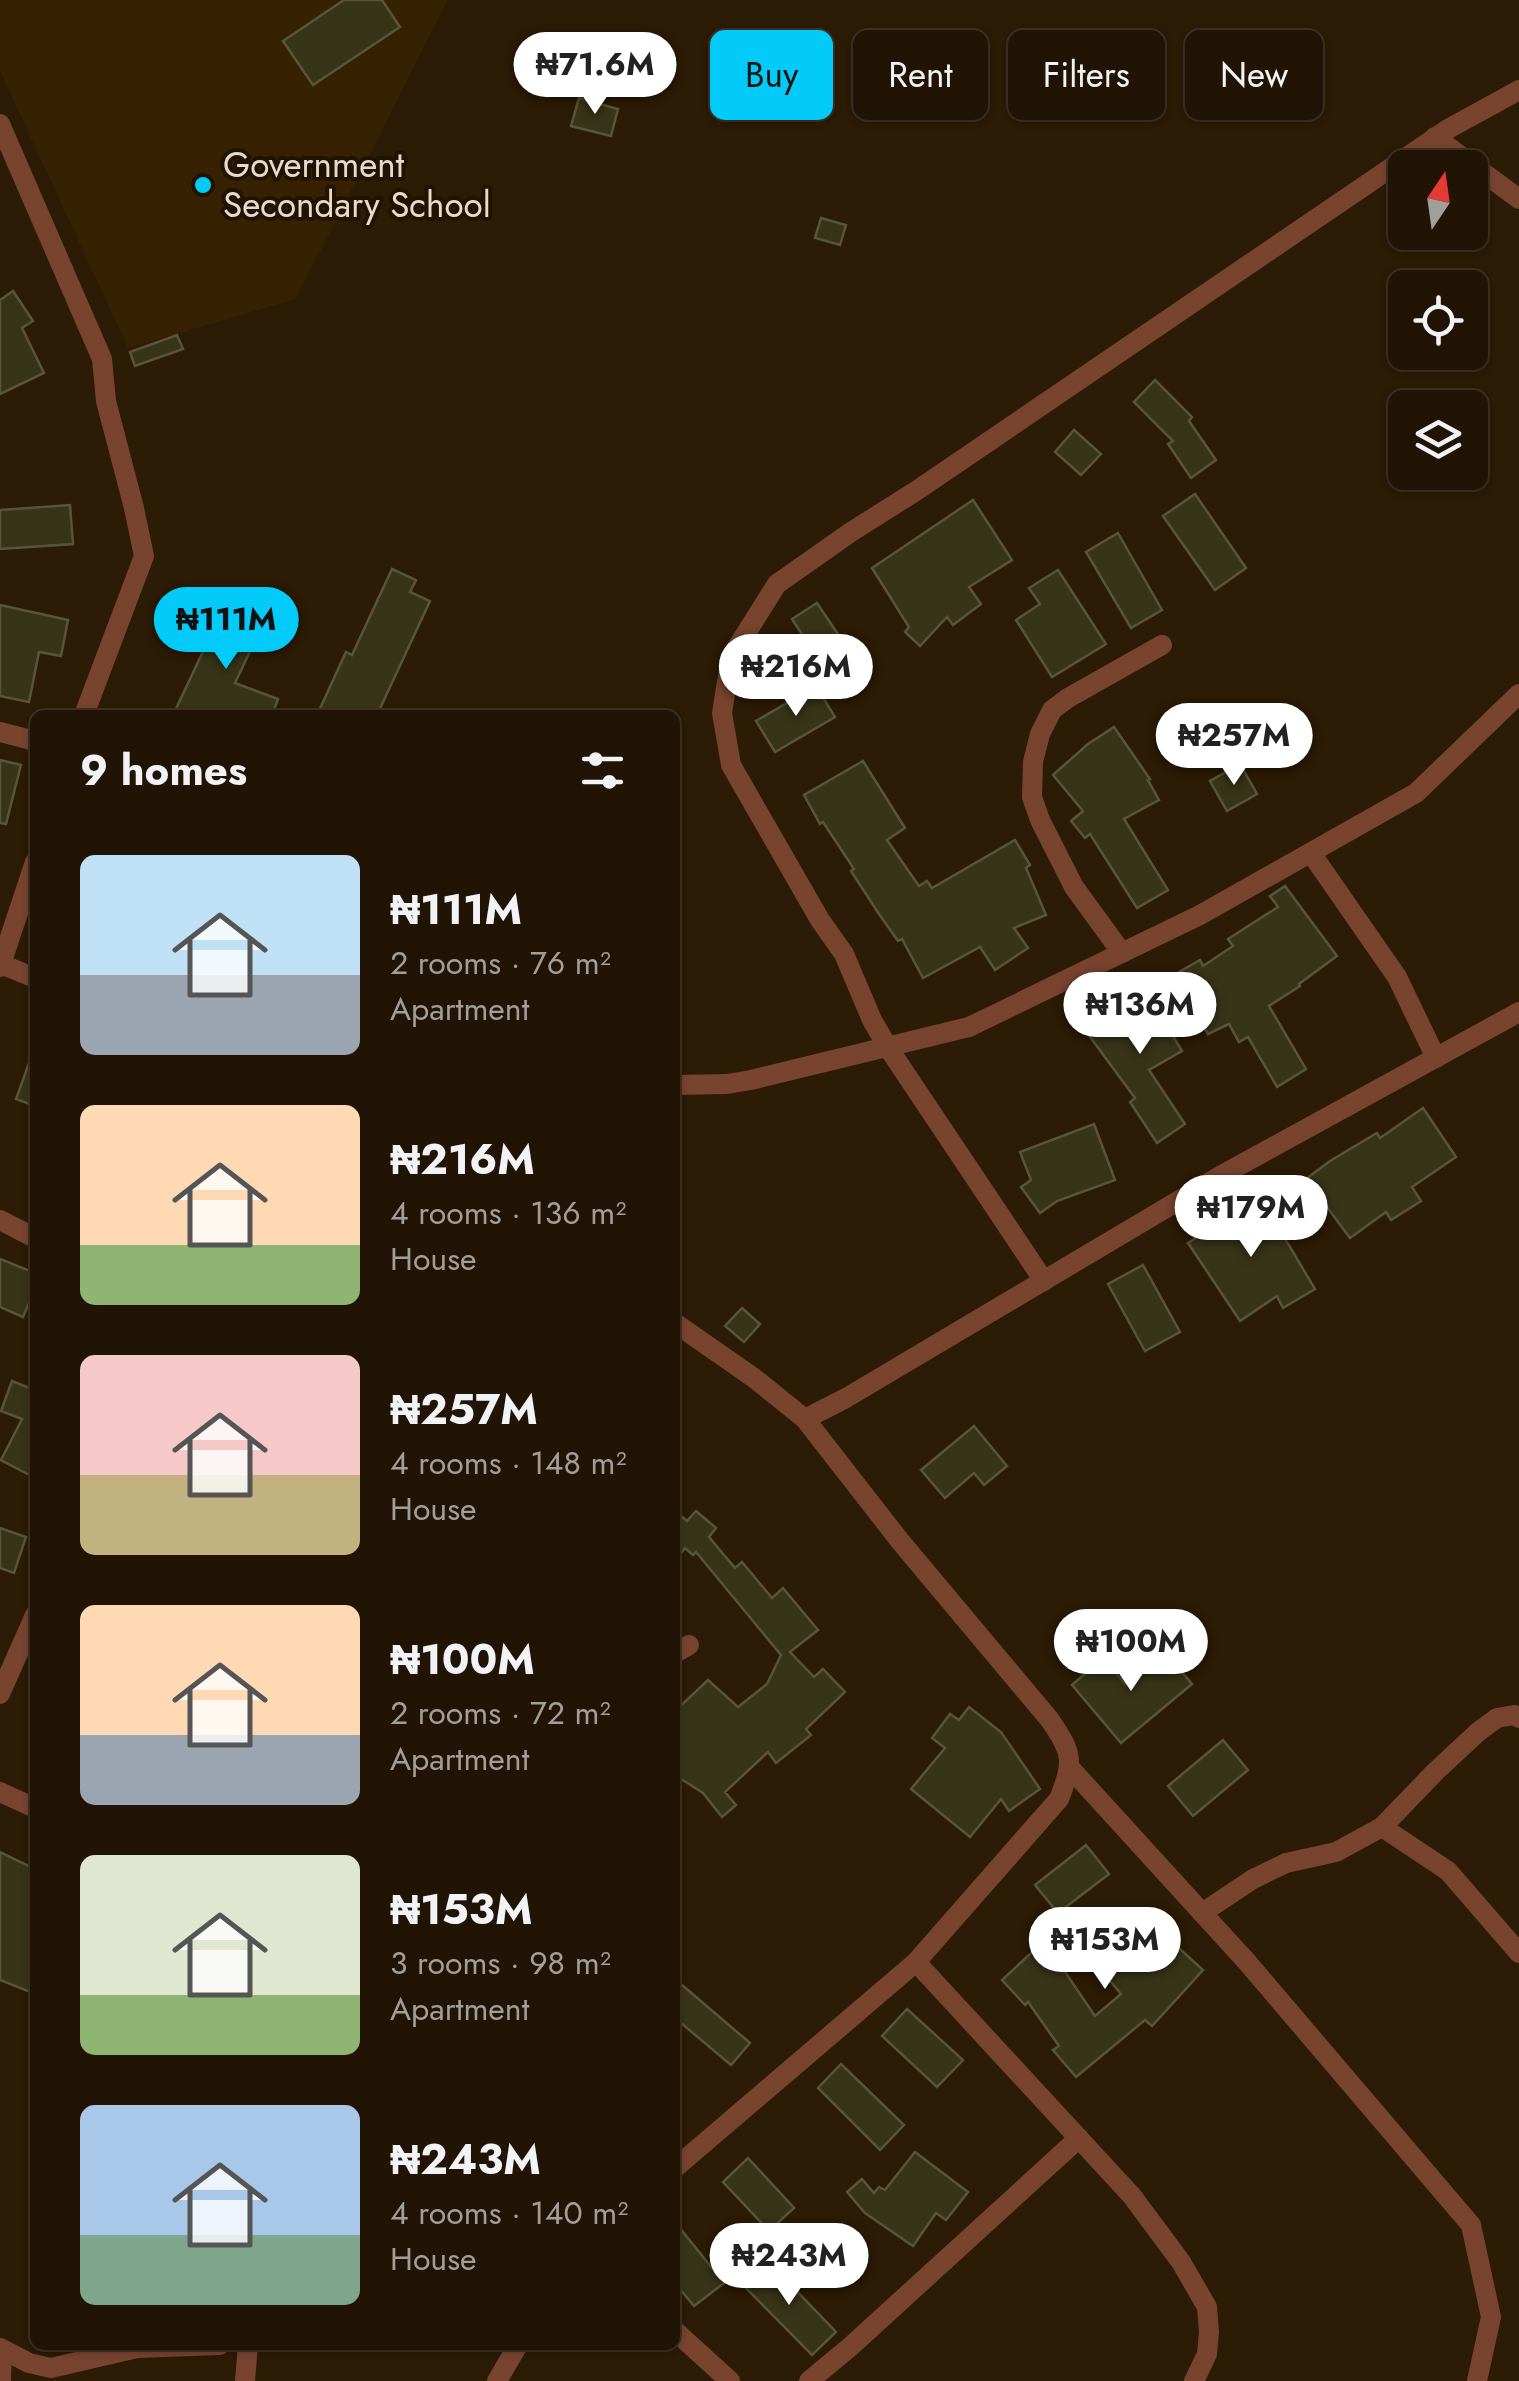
<!DOCTYPE html>
<html lang="en">
<head>
<meta charset="utf-8">
<style>
	body { margin:0; font-family:Jost,sans-serif; background:#2d2113; color:#f1f3f6; height:100vh; display:flex; flex-direction:column; font-size:38px; white-space:nowrap }
	* { box-sizing:border-box; margin:0 }
	p { font-size:32px; color:#a29e9a }
	.icon { flex:none; width:55px; height:55px; fill:none; stroke:currentColor; stroke-width:2; stroke-linecap:round; stroke-linejoin:round }
	.map { position:relative; flex:1; overflow:hidden }
	.drawer { position:absolute; left:30px; top:710px; width:650px; height:1640px; display:flex; flex-direction:column; background:#211404; border-radius:15px; box-shadow:0 2px 8px #0004,0 0 0 2px #3e3326 }
	.drawer>* { flex:none }
	.hud { position:absolute; left:710px; top:30px; width:658px; height:90px; display:flex; gap:20px }
	.needle { width:65px; rotate:13deg }
	.tools { position:absolute; left:1388px; top:150px; display:grid; gap:20px }
	.tools a { display:grid; place-items:center; width:100px; height:100px; border-radius:15px; background:#211404; box-shadow:0 2px 8px #0004,0 0 0 2px #3e3326; font-size:50px }
	.price { position:absolute; translate:-50% -85px; padding:0 22px; border-radius:35px; background:#fff; color:#222; font-size:32px; line-height:65px; filter:drop-shadow(0 2px 5px #0008) }
	.price::after { content:''; position:absolute; left:50%; top:60px; width:30px; height:22px; margin-left:-15px; background:inherit; clip-path:polygon(0 0,100% 0,50% 100%) }
	.price.on { background:#02cbf9; color:#111 }
	ul { padding:0; list-style:none }
	li { display:flex; align-items:center; gap:30px; height:250px; padding:0 50px }
	li span { display:grid; place-items:center; flex:none; width:280px; height:200px; border-radius:15px; color:#555 }
	li>.icon { margin-inline-start:auto }
	span .icon { width:120px; height:120px; fill:#fffc; stroke-width:1 }
	li b { font-size:42px }
	h2 { display:flex; justify-content:space-between; align-items:center; height:120px; padding:0 50px; font-size:42px }
	.chip { padding:0 35px; border-radius:15px; background:#211404; box-shadow:0 2px 8px #0004,0 0 0 2px #3e3326; font-size:35px; line-height:90px }
	.chip.on { background:#02cbf9; color:#111 }
	.map>svg:first-child { display:block }
</style>
</head>
<body>
<div class="map">
<svg width="1519" height="2381" viewBox="0 0 1519 2381">
	<rect width="100%" height="100%" fill="#2c1b05"/>
	<path fill="#372103" d="M0,0H448L296,299L128,348L0,71Z"/>
	<g fill="#383418" stroke="#595538" stroke-width="2.5">
		<path d="M344,0H382L400,27L313,85L283,41Z"/>
		<path d="M579,98L618,109L611,136L571,126Z"/>
		<path d="M821,218L846,225L840,245L815,238Z"/>
		<path d="M13,291L33,321L22,328L44,373L0,394V300Z"/>
		<path d="M177,335L183,349L135,366L130,352Z"/>
		<path d="M1155,380L1192,417L1189,421L1216,460L1191,478L1168,444L1173,441L1134,402Z"/>
		<path d="M1074,430L1101,454L1081,475L1055,452Z"/>
		<path d="M1195,494L1246,568L1215,590L1163,516Z"/>
		<path d="M973,500L1012,560L969,587L981,604L953,625L947,617L920,646L905,632L909,627L872,568Z"/>
		<path d="M70,505L73,544L0,549V510Z"/>
		<path d="M1118,533L1162,610L1131,628L1086,552Z"/>
		<path d="M392,569L416,580L410,592L430,601L377,715H317L346,652L352,655Z"/>
		<path d="M1058,570L1106,644L1052,677L1016,620L1040,604L1029,588Z"/>
		<path d="M226,603L264,622L235,683L278,699L272,715H173Z"/>
		<path d="M817,603L858,664L833,681L792,619Z"/>
		<path d="M0,605L68,620L61,656L39,652L29,702L0,696Z"/>
		<path d="M816,686L835,717L775,752L756,721Z"/>
		<path d="M1114,727L1150,779L1148,780L1159,800L1124,819L1168,890L1137,908L1090,834L1085,838L1071,821L1083,811L1053,775L1088,744Z"/>
		<path d="M0,760L21,765L6,824L0,823Z"/>
		<path d="M863,761L905,828L887,840L919,886L927,881L932,888L1015,840L1030,865L1026,868L1046,915L1014,928L1028,948L995,970L980,947L923,978L902,939L898,941L879,914L851,871L854,869L823,822L820,824L804,795Z"/>
		<path d="M1240,764L1257,794L1227,811L1210,781Z"/>
		<path d="M1285,886L1337,956L1299,984L1300,986L1269,1006L1306,1069L1277,1087L1248,1037L1239,1042L1229,1024L1208,1034L1174,975L1200,960L1203,966L1233,946L1228,939L1278,907L1270,896Z"/>
		<path d="M1143,986L1182,1051L1149,1070L1185,1124L1157,1143L1130,1102L1135,1098L1085,1030L1117,1007L1114,1003Z"/>
		<path d="M33,1052H35V1106L16,1099Z"/>
		<path d="M1423,1108L1456,1157L1412,1187L1421,1201L1391,1220L1386,1212L1350,1238L1306,1179L1330,1161L1377,1133L1380,1138Z"/>
		<path d="M1094,1124L1115,1180L1057,1201L1040,1213L1021,1187L1031,1180L1020,1152Z"/>
		<path d="M1259,1195L1315,1289L1283,1308L1277,1296L1240,1321L1188,1243L1229,1216L1227,1213Z"/>
		<path d="M0,1259L35,1273V1289L23,1317L0,1307Z"/>
		<path d="M1143,1265L1180,1332L1145,1351L1108,1284Z"/>
		<path d="M742,1308L760,1324L744,1342L725,1326Z"/>
		<path d="M12,1381L35,1390V1478L1,1460L22,1419L1,1411Z"/>
		<path d="M974,1426L1007,1466L984,1485L974,1473L945,1498L921,1470Z"/>
		<path d="M675,1511L687,1521L696,1511L716,1528L709,1537L735,1568L742,1562L772,1598L783,1588L818,1630L790,1652L814,1677L823,1669L845,1692L806,1729L811,1735L776,1763L768,1752L725,1792L736,1805L722,1817L703,1793L675,1775V1711L708,1680L738,1707L767,1684L781,1655L696,1552L693,1555L685,1548L675,1560Z"/>
		<path d="M0,1528L26,1537L14,1573L0,1568Z"/>
		<path d="M1165,1652L1192,1684L1121,1743L1072,1685L1103,1658L1125,1684Z"/>
		<path d="M969,1707L1001,1732L1040,1789L1009,1811L1001,1799L970,1837L911,1789L945,1748L932,1738L950,1714L959,1720Z"/>
		<path d="M1223,1740L1248,1770L1193,1816L1168,1786Z"/>
		<path d="M1086,1845L1109,1874L1058,1913L1035,1885Z"/>
		<path d="M0,1852L35,1869V1994L0,1980Z"/>
		<path d="M1147,1913L1170,1940L1203,1970L1152,2026L1145,2020L1076,2077L1053,2050L1059,2046L1028,2002L1025,2005L1002,1980L1044,1941L1095,2016L1121,1994L1092,1959Z"/>
		<path d="M675,1979L750,2043L731,2065L675,2018Z"/>
		<path d="M907,2009L963,2060L937,2087L882,2036Z"/>
		<path d="M841,2064L904,2125L880,2150L818,2088Z"/>
		<path d="M915,2152L968,2192L946,2220L936,2213L913,2246L865,2213L847,2192L862,2179L874,2193L879,2187L885,2190Z"/>
		<path d="M748,2158L794,2208L769,2231L723,2182Z"/>
		<path d="M675,2222L724,2283L694,2306L675,2283Z"/>
		<path d="M767,2260L836,2332L812,2355L742,2284Z"/>
	</g>
	<g fill="none" stroke-linecap="round" stroke-linejoin="round">
		<g stroke="#78432f" stroke-width="20">
			<path d="M0,124L102,359L106,401L134,508L144,556L84,715"/>
			<path d="M1435,137L1519,199"/>
			<path d="M0,732L35,741"/>
			<path d="M1311,853L1397,977L1436,1058"/>
			<path d="M1122,953L1074,887L1040,820L1032,797L1033,762L1040,734L1052,710L1068,698L1162,645"/>
			<path d="M1,964L35,978"/>
			<path d="M0,967L35,862"/>
			<path d="M675,1085L727,1084L751,1080L969,1027L1200,915L1416,793L1519,694"/>
			<path d="M0,1220L35,1238"/>
			<path d="M1044,1281L887,1046L872,1020L844,954L820,920L731,765L722,713L731,657L777,584L851,532L916,491L1448,129L1519,90"/>
			<path d="M675,1323L754,1378L805,1419L900,1541L1050,1720C1073,1754 1074,1761 1059,1799L916,1962L675,2168"/>
			<path d="M805,1419L846,1398L1220,1176L1519,1012"/>
			<path d="M675,1653L689,1645"/>
			<path d="M0,1694L35,1615"/>
			<path d="M1071,1769L1247,1962L1471,2225L1491,2317L1477,2381"/>
			<path d="M0,1792L35,1808"/>
			<path d="M1382,1827L1448,1871L1519,1953"/>
			<path d="M1202,1913L1253,1879L1286,1863L1336,1852L1382,1827L1435,1772L1478,1732L1497,1718L1514,1715L1519,1718"/>
			<path d="M916,1962L1132,2196L1181,2262L1207,2307L1209,2332L1207,2354L1194,2381"/>
			<path d="M675,2331L730,2381"/>
			<path d="M0,2348L29,2363L51,2368L137,2348L220,2345"/>
			<path d="M1,2381L2,2350"/>
			<path d="M245,2381L248,2345"/>
			<path d="M497,2381L518,2345"/>
			<path d="M809,2381L850,2347L1079,2138"/>
		</g>
	</g>
	<circle fill="#02cbf9" stroke="#221200" stroke-width="4" cx="203" cy="185" r="10"/>
	<g text-anchor="middle" stroke-width="8" stroke-linejoin="round" paint-order="stroke">
		<g font-size="35" fill="#e6dbce" stroke="#221200" text-anchor="start">
			<text x="223" y="177">Government<tspan x="223" dy="40">Secondary School</tspan></text>
		</g>
	</g>
</svg>
<div class="tools">
<a><svg class="needle" viewBox="-14 -14 28 28"><path d="M0-13l5 13h-10z" fill="#e53935"/><path d="M0 13l5-13h-10z" fill="#a29e9a"/></svg></a>
<a><svg class="icon" aria-label="locate" viewBox="0 0 24 24"><circle cx="12" cy="12" r="6"/><path d="M12 2v4M12 18v4M2 12h4M18 12h4"/></svg></a>
<a><svg class="icon" aria-label="layers" viewBox="0 0 24 24"><path d="M12 4l9 5-9 5-9-5zM3 14l9 5 9-5"/></svg></a>
</div>
<b class="price" style="left:595px;top:117px">₦71.6M</b>
<b class="price on" style="left:226px;top:672px">₦111M</b>
<b class="price" style="left:796px;top:719px">₦216M</b>
<b class="price" style="left:1234px;top:788px">₦257M</b>
<b class="price" style="left:1140px;top:1057px">₦136M</b>
<b class="price" style="left:1251px;top:1260px">₦179M</b>
<b class="price" style="left:1131px;top:1694px">₦100M</b>
<b class="price" style="left:1105px;top:1992px">₦153M</b>
<b class="price" style="left:789px;top:2308px">₦243M</b>
<div class="hud">
<a class="chip on">Buy</a>
<a class="chip">Rent</a>
<a class="chip">Filters</a>
<a class="chip">New</a>
</div>
<section class="drawer">
<h2>9 homes<svg class="icon" aria-label="filters" viewBox="0 0 24 24"><path d="M4 7h16M4 17h16"/><circle cx="9" cy="7" r="2"/><circle cx="15" cy="17" r="2"/></svg></h2>
<ul>
<li><span style="background:linear-gradient(#bfe0f5 60%,#9aa5b1 0)"><svg class="icon" aria-label="home" viewBox="0 0 24 24"><path d="M3 11l9-7 9 7M6 9v11h12V9"/></svg></span><div><b>₦111M</b><p>2 rooms · 76 m²</p><p>Apartment</p></div></li>
<li><span style="background:linear-gradient(#ffd9b3 70%,#8fb573 0)"><svg class="icon" aria-label="home" viewBox="0 0 24 24"><path d="M3 11l9-7 9 7M6 9v11h12V9"/></svg></span><div><b>₦216M</b><p>4 rooms · 136 m²</p><p>House</p></div></li>
<li><span style="background:linear-gradient(#f6c9c9 60%,#c2b280 0)"><svg class="icon" aria-label="home" viewBox="0 0 24 24"><path d="M3 11l9-7 9 7M6 9v11h12V9"/></svg></span><div><b>₦257M</b><p>4 rooms · 148 m²</p><p>House</p></div></li>
<li><span style="background:linear-gradient(#ffd9b3 65%,#9aa5b1 0)"><svg class="icon" aria-label="home" viewBox="0 0 24 24"><path d="M3 11l9-7 9 7M6 9v11h12V9"/></svg></span><div><b>₦100M</b><p>2 rooms · 72 m²</p><p>Apartment</p></div></li>
<li><span style="background:linear-gradient(#dfe7d0 70%,#8fb573 0)"><svg class="icon" aria-label="home" viewBox="0 0 24 24"><path d="M3 11l9-7 9 7M6 9v11h12V9"/></svg></span><div><b>₦153M</b><p>3 rooms · 98 m²</p><p>Apartment</p></div></li>
<li><span style="background:linear-gradient(#a9c7e8 65%,#7fa58c 0)"><svg class="icon" aria-label="home" viewBox="0 0 24 24"><path d="M3 11l9-7 9 7M6 9v11h12V9"/></svg></span><div><b>₦243M</b><p>4 rooms · 140 m²</p><p>House</p></div></li>
</ul>
</section>
</div>
</body>
</html>
